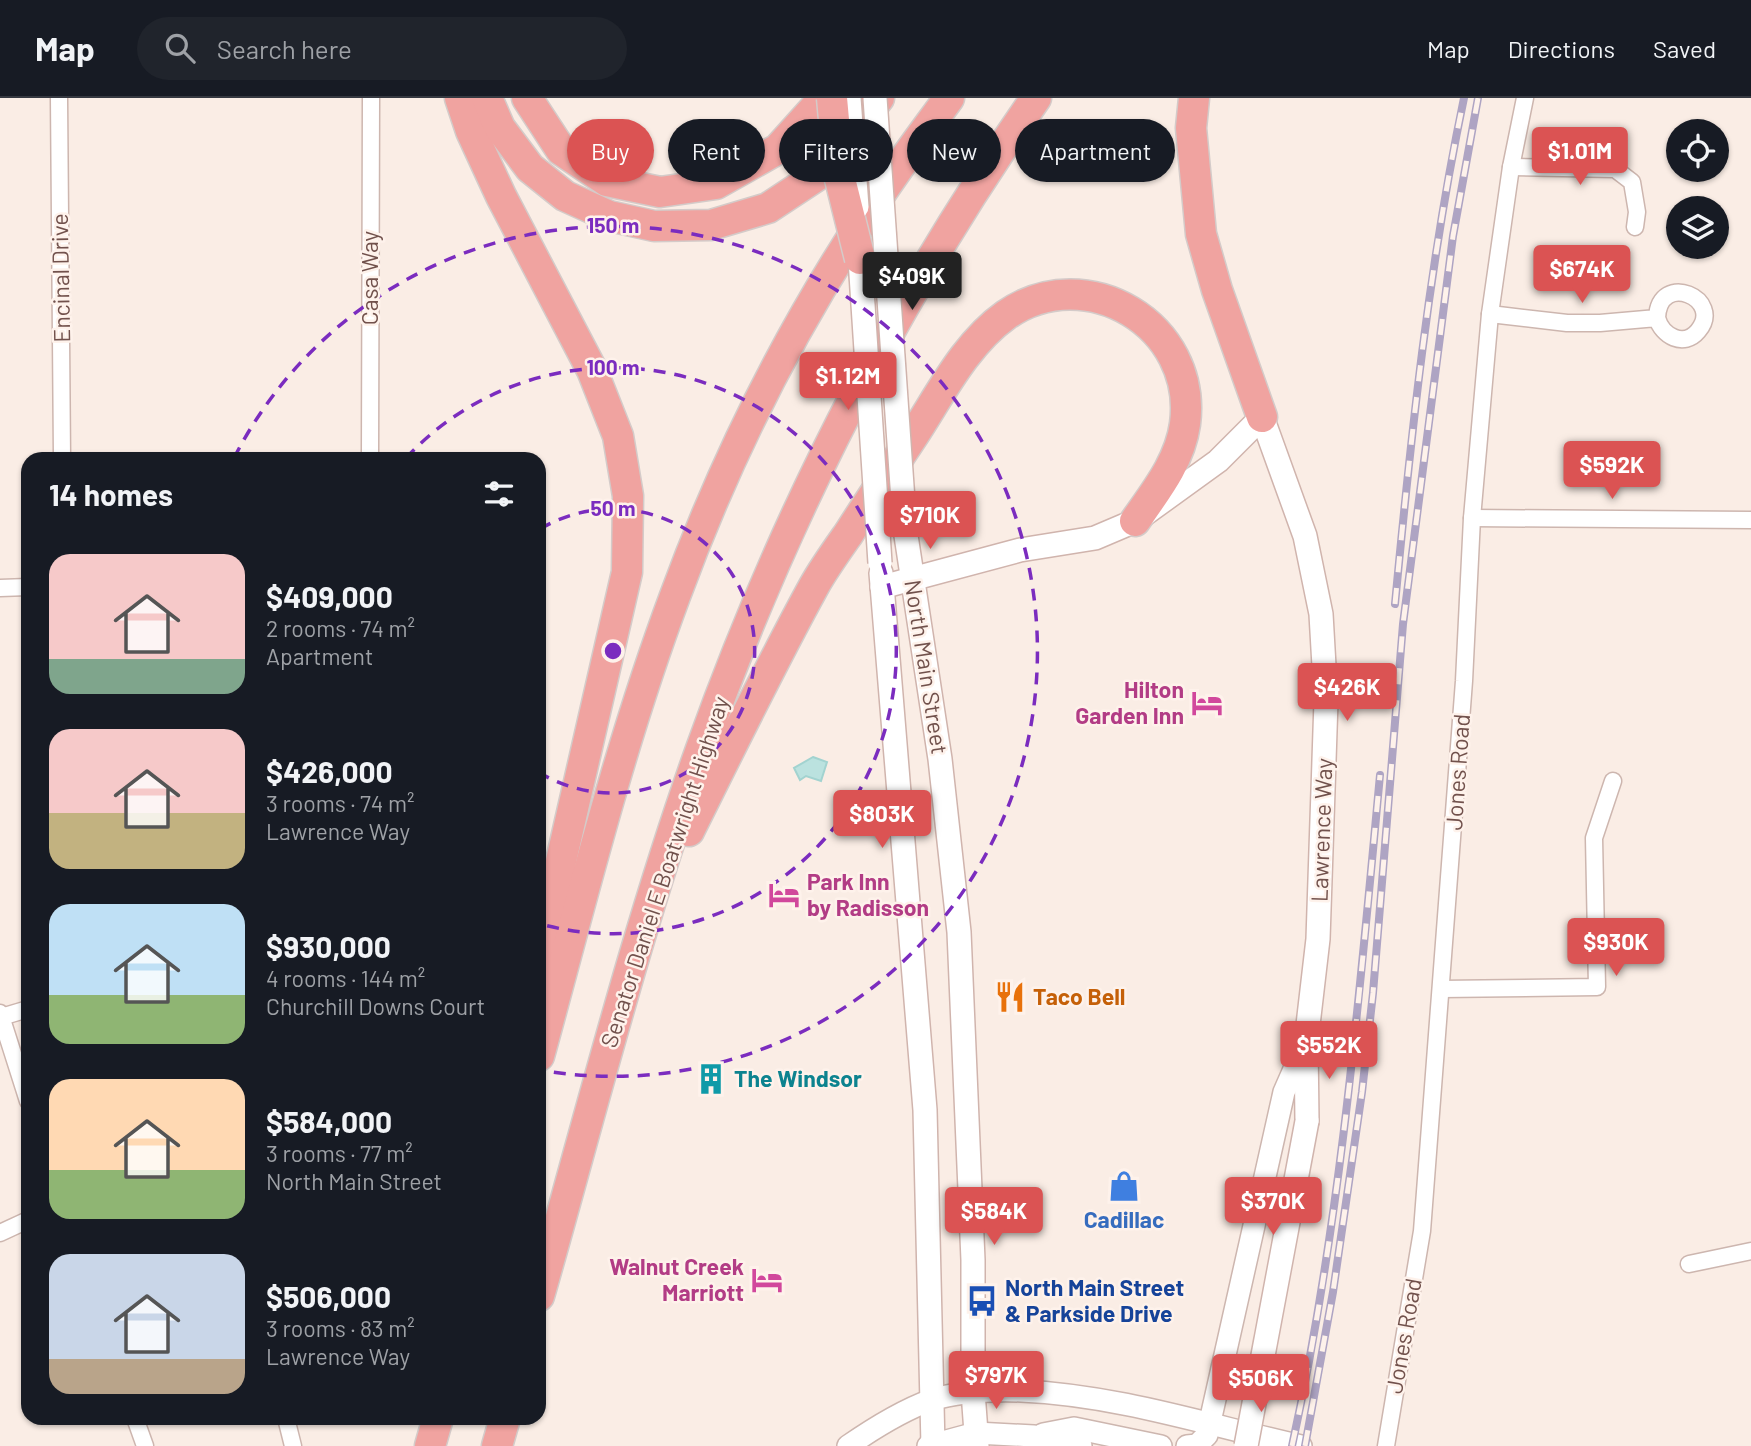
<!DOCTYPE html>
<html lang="en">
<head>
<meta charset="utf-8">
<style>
	body { margin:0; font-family:Barlow,sans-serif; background:#20242c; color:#f1f3f6; height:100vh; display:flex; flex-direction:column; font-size:26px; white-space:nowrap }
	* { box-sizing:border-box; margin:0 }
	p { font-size:23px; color:#9ea1a6 }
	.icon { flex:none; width:38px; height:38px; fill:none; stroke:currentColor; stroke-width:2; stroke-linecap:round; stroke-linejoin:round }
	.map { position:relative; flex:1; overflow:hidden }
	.panel { position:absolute; left:21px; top:354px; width:525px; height:973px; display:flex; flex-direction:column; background:#171b24; border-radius:21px; box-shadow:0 2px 5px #0004 }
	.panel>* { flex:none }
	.guide { position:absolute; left:567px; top:21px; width:665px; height:63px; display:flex; gap:14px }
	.fabs { position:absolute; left:1666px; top:21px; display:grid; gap:14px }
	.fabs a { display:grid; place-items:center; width:63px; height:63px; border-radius:50%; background:#171b24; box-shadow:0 2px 5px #0004; font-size:35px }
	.price { position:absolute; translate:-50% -60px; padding:0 16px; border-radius:7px; background:#db5353; color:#fff; font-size:23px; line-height:46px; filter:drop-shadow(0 2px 4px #0008) }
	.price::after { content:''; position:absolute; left:50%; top:42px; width:21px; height:16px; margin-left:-10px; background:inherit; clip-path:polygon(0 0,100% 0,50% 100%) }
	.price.selected { background:#222; color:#fff }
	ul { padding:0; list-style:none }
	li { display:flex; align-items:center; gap:21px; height:175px; padding:0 28px }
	li span { display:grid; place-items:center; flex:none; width:196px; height:140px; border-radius:21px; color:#555 }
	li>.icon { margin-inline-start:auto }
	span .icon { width:84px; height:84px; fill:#fffc; stroke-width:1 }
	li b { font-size:30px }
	h2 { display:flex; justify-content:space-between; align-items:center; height:84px; padding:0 28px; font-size:30px }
	.chip { padding:0 24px; border-radius:32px; background:#171b24; box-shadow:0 2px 5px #0004; font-size:24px; line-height:63px }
	.chip.selected { background:#db5353; color:#fff }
	header { display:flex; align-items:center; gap:42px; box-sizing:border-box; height:98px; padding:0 35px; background:#171b24; border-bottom:2px solid #363941 }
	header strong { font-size:33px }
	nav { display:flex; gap:38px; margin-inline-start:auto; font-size:24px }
	.search { width:490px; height:63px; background:#20242c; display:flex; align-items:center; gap:18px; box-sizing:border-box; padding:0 24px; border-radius:38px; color:#9ea1a6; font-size:26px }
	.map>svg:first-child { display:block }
</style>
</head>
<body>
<header>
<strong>Map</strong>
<div class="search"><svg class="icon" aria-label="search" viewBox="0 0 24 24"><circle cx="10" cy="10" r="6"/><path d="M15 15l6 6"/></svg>Search here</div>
<nav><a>Map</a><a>Directions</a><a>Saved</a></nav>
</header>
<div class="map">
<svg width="1751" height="1348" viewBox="0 0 1751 1348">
	<rect width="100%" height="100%" fill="#faede5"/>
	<path fill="#bbe2df" stroke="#a2d3d0" stroke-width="2" d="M813,659L827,664L821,683L806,678L800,682L794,670Z"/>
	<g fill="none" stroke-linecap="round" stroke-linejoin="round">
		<defs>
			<g id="minor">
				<path d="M59,0L62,360"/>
				<path d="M1511,69L1615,71L1632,84L1637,114L1635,129"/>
				<path d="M1490,216L1567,225H1600L1657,220C1662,238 1684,250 1698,233C1725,201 1659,172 1657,220"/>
				<path d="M370,360L371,0"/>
				<path d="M1472,420L1751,422"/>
				<path d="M0,490L28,489"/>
				<path d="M1441,891L1597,889L1594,740L1613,683"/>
				<path d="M0,915L28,1003"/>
				<path d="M1,919L28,911"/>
				<path d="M0,1135L28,1122"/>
				<path d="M1689,1166L1751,1153"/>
				<path d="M135,1320L145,1348"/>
				<path d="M286,1320L293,1348"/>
				<path d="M1386,1348L1422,1133L1464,583L1472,420L1490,216L1511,69L1525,0"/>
			</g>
			<g id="tertiary">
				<path d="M1043,1336L1074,1330L1161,1348"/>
				<path d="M848,1348C874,1330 901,1313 931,1302C960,1293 991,1292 1021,1293C1117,1297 1208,1327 1301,1348"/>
				<path d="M928,1348L976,1335L1034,1338L1081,1348"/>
				<path d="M1187,1348L1197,1347L1207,1337L1284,994L1306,944"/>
			</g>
			<g id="secondary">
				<path d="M905,431L940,661L959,834L973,1162V1294L977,1348"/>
				<path d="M881,475L925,1012L933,1348"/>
				<path d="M882,489L1020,452L1095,440L1135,423L1218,363L1262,319L1305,438L1321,516L1326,603L1318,841L1306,944L1307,1023"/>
			</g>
			<g id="motorway">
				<path d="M460,0L471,33L501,98L592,272L618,338L628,398L627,474L561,763L545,877"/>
				<path d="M487,0L500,30L530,70L565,98L609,118L654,128L711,127L768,110L818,77L879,0"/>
				<path d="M527,0L561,52L607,83L660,94L716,86L778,51L824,0"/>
				<path d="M1194,0L1191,30L1201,136L1217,192L1262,319"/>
				<path d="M689,733C730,651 770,568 814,488C824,470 837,452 849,435C870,402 892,370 913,338C940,297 965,246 1006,217C1086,161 1198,227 1185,326C1180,363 1156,393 1135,423"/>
				<path d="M539,958C581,804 619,648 675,498C723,367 787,238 864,121C890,79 920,40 949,0"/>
				<path d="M539,1198C591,1015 637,830 701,651C783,421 896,200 1036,0"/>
				<path d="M430,1348L438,1320"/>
				<path d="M497,1348L505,1320"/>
			</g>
		</defs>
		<use href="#minor" stroke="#cdb6af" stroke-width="19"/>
		<use href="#tertiary" stroke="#cdb6af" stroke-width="24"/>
		<use href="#secondary" stroke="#d0b4ad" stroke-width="26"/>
		<use href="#motorway" stroke="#d4cbc9" stroke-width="33"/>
		<use href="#minor" stroke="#fff" stroke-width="16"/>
		<use href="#tertiary" stroke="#fff" stroke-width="21"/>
		<use href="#secondary" stroke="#fff" stroke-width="23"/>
		<use href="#motorway" stroke="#f0a3a0" stroke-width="30"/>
		<defs>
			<g id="rail">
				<path d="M1395,506C1411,337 1429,167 1464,0"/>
				<path d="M1292,1348C1340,1128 1359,901 1380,677"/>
				<path d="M1305,1348L1333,1194L1362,994L1373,895L1403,526L1453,138L1478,0"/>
			</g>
		</defs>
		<use href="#rail" stroke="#aea4c3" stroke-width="8"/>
		<use href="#rail" stroke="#fef2eb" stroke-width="5" stroke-dasharray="16" stroke-linecap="butt"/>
		<defs>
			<g id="secondary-bridge">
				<path d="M849,0L857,109"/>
				<path d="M875,0L905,431"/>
				<path d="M859,146L880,465"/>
				<path d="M1246,1348L1307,1023"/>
			</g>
			<path id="motorway-bridge" d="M832,0L839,77L860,161"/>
		</defs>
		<use href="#secondary-bridge" stroke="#d0b4ad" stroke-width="26" stroke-linecap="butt"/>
		<use href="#motorway-bridge" stroke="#d4cbc9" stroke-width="33" stroke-linecap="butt"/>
		<use href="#secondary-bridge" stroke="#fff" stroke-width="23"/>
		<use href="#motorway-bridge" stroke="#f0a3a0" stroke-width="30"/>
	</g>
	<g fill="none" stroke="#7b2cbf" stroke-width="3.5" stroke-dasharray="12 9">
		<path d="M540 431A142 142 0 1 1 540 675"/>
		<path d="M406 360A283 283 0 1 1 540 826"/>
		<path d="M234 360A425 425 0 1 1 539 972"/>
	</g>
	<defs>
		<symbol id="hotel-bare" viewBox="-9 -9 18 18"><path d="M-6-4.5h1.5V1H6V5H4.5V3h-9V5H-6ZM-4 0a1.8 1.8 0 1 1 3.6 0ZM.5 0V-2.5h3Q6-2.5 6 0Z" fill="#d1479c" stroke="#fef2eb" stroke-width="2.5" paint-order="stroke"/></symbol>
		<symbol id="restaurant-bare" viewBox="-9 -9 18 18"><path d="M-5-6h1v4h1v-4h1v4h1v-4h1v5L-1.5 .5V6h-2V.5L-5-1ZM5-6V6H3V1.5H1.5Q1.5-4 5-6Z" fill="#e8710a" stroke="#fef2eb" stroke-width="2.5" paint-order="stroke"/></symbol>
		<symbol id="building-bare" viewBox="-9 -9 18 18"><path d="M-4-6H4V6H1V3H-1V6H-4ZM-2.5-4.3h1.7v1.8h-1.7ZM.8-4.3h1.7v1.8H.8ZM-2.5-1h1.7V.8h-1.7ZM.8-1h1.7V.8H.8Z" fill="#0f9aa8" stroke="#fef2eb" stroke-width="2.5" paint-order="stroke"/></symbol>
		<symbol id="shop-bare" viewBox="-9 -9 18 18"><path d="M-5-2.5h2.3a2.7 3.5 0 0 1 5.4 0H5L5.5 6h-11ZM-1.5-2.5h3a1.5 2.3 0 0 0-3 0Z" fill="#3f7fe0" stroke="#fef2eb" stroke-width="2.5" paint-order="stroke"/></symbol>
		<symbol id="bus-bare" viewBox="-9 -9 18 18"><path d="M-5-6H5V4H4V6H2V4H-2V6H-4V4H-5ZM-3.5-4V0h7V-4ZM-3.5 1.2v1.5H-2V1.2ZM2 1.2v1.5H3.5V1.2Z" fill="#1a4fb4" stroke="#fef2eb" stroke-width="2.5" paint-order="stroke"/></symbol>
	</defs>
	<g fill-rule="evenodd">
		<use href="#hotel-bare" x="1185" y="583" width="44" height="44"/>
		<use href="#hotel-bare" x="762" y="775" width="44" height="44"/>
		<use href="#restaurant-bare" x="988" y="877" width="44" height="44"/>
		<use href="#building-bare" x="689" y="959" width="44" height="44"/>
		<use href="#shop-bare" x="1102" y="1066" width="44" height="44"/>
		<use href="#hotel-bare" x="745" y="1160" width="44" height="44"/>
		<use href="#bus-bare" x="960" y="1181" width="44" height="44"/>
	</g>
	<g text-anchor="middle" stroke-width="5" stroke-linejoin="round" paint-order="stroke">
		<g font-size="23" fill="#71514c" stroke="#fef2eb">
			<text transform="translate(61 180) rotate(-91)" y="8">Encinal Drive</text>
			<text transform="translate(370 180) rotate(-90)" y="8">Casa Way</text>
			<text transform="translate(926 569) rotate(81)" y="8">North Main Street</text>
			<text transform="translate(1458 674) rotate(-86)" y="8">Jones Road</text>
			<text transform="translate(1322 732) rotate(-88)" y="8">Lawrence Way</text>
			<text transform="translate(665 774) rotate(-72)" y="8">Senator Daniel E Boatwright Highway</text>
			<text transform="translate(1404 1238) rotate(-80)" y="8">Jones Road</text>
		</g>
		<g font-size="23" font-weight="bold" fill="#b23c85" stroke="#fef2eb" text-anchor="end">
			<text x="1184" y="600">Hilton<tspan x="1184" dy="26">Garden Inn</tspan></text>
			<text x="807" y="792" text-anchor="start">Park Inn<tspan x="807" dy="26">by Radisson</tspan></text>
			<text x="744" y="1177">Walnut Creek<tspan x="744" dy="26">Marriott</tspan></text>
		</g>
		<g font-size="23" font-weight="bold" fill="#c56008" stroke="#fef2eb" text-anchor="start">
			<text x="1033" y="907">Taco Bell</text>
		</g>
		<g font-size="23" font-weight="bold" fill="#0d838f" stroke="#fef2eb" text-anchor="start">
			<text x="734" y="989">The Windsor</text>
		</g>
		<g font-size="23" font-weight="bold" fill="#366cbe" stroke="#fef2eb">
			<text x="1124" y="1130">Cadillac</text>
		</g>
		<g font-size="23" font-weight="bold" fill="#164399" stroke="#fef2eb" text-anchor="start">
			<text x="1005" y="1198">North Main Street<tspan x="1005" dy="26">&amp; Parkside Drive</tspan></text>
		</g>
	</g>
	<circle cx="613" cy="553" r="10" fill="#7b2cbf" stroke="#fef2eb" stroke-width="3.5"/>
	<g font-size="21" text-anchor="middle" font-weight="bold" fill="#7b2cbf" stroke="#fef2eb" stroke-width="5" stroke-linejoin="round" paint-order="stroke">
		<text x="613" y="135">150 m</text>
		<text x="613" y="277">100 m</text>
		<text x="613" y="418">50 m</text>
	</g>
</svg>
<div class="fabs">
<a><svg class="icon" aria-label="locate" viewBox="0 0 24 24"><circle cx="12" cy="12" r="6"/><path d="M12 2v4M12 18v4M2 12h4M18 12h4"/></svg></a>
<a><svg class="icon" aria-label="layers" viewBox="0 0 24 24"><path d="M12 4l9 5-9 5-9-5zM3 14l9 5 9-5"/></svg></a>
</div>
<b class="price" style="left:1580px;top:89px">$1.01M</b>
<b class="price" style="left:1582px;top:207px">$674K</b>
<b class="price selected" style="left:912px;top:214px">$409K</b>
<b class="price" style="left:848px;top:314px">$1.12M</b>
<b class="price" style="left:1612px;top:403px">$592K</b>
<b class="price" style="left:930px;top:453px">$710K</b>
<b class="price" style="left:1347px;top:625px">$426K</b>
<b class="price" style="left:882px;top:752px">$803K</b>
<b class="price" style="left:1616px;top:880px">$930K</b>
<b class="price" style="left:1329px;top:983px">$552K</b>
<b class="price" style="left:1273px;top:1139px">$370K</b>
<b class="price" style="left:994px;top:1149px">$584K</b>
<b class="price" style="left:996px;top:1313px">$797K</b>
<b class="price" style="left:1261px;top:1316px">$506K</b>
<div class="guide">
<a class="chip selected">Buy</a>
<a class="chip">Rent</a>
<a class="chip">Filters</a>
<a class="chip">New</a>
<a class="chip">Apartment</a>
</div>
<section class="panel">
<h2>14 homes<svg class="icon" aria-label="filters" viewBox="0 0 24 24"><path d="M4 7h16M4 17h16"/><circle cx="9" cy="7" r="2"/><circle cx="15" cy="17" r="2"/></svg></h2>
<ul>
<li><span style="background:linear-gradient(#f6c9c9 75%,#7fa58c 0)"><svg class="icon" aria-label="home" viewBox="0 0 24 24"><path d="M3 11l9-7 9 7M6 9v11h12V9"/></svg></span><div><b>$409,000</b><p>2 rooms · 74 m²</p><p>Apartment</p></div></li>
<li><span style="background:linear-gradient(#f6c9c9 60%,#c2b280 0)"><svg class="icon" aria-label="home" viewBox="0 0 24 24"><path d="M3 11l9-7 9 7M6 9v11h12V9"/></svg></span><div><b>$426,000</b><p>3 rooms · 74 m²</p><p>Lawrence Way</p></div></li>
<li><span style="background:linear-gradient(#bfe0f5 65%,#8fb573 0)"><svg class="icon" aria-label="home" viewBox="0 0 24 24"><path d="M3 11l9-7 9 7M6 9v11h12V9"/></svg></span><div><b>$930,000</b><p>4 rooms · 144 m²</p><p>Churchill Downs Court</p></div></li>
<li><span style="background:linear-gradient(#ffd9b3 65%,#8fb573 0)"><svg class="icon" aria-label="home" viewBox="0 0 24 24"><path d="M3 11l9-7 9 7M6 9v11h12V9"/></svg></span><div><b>$584,000</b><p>3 rooms · 77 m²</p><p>North Main Street</p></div></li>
<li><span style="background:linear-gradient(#c9d6e8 75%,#b9a48a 0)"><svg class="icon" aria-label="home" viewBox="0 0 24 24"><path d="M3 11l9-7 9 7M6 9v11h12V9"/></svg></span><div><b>$506,000</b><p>3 rooms · 83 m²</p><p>Lawrence Way</p></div></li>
</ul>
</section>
</div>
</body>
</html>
